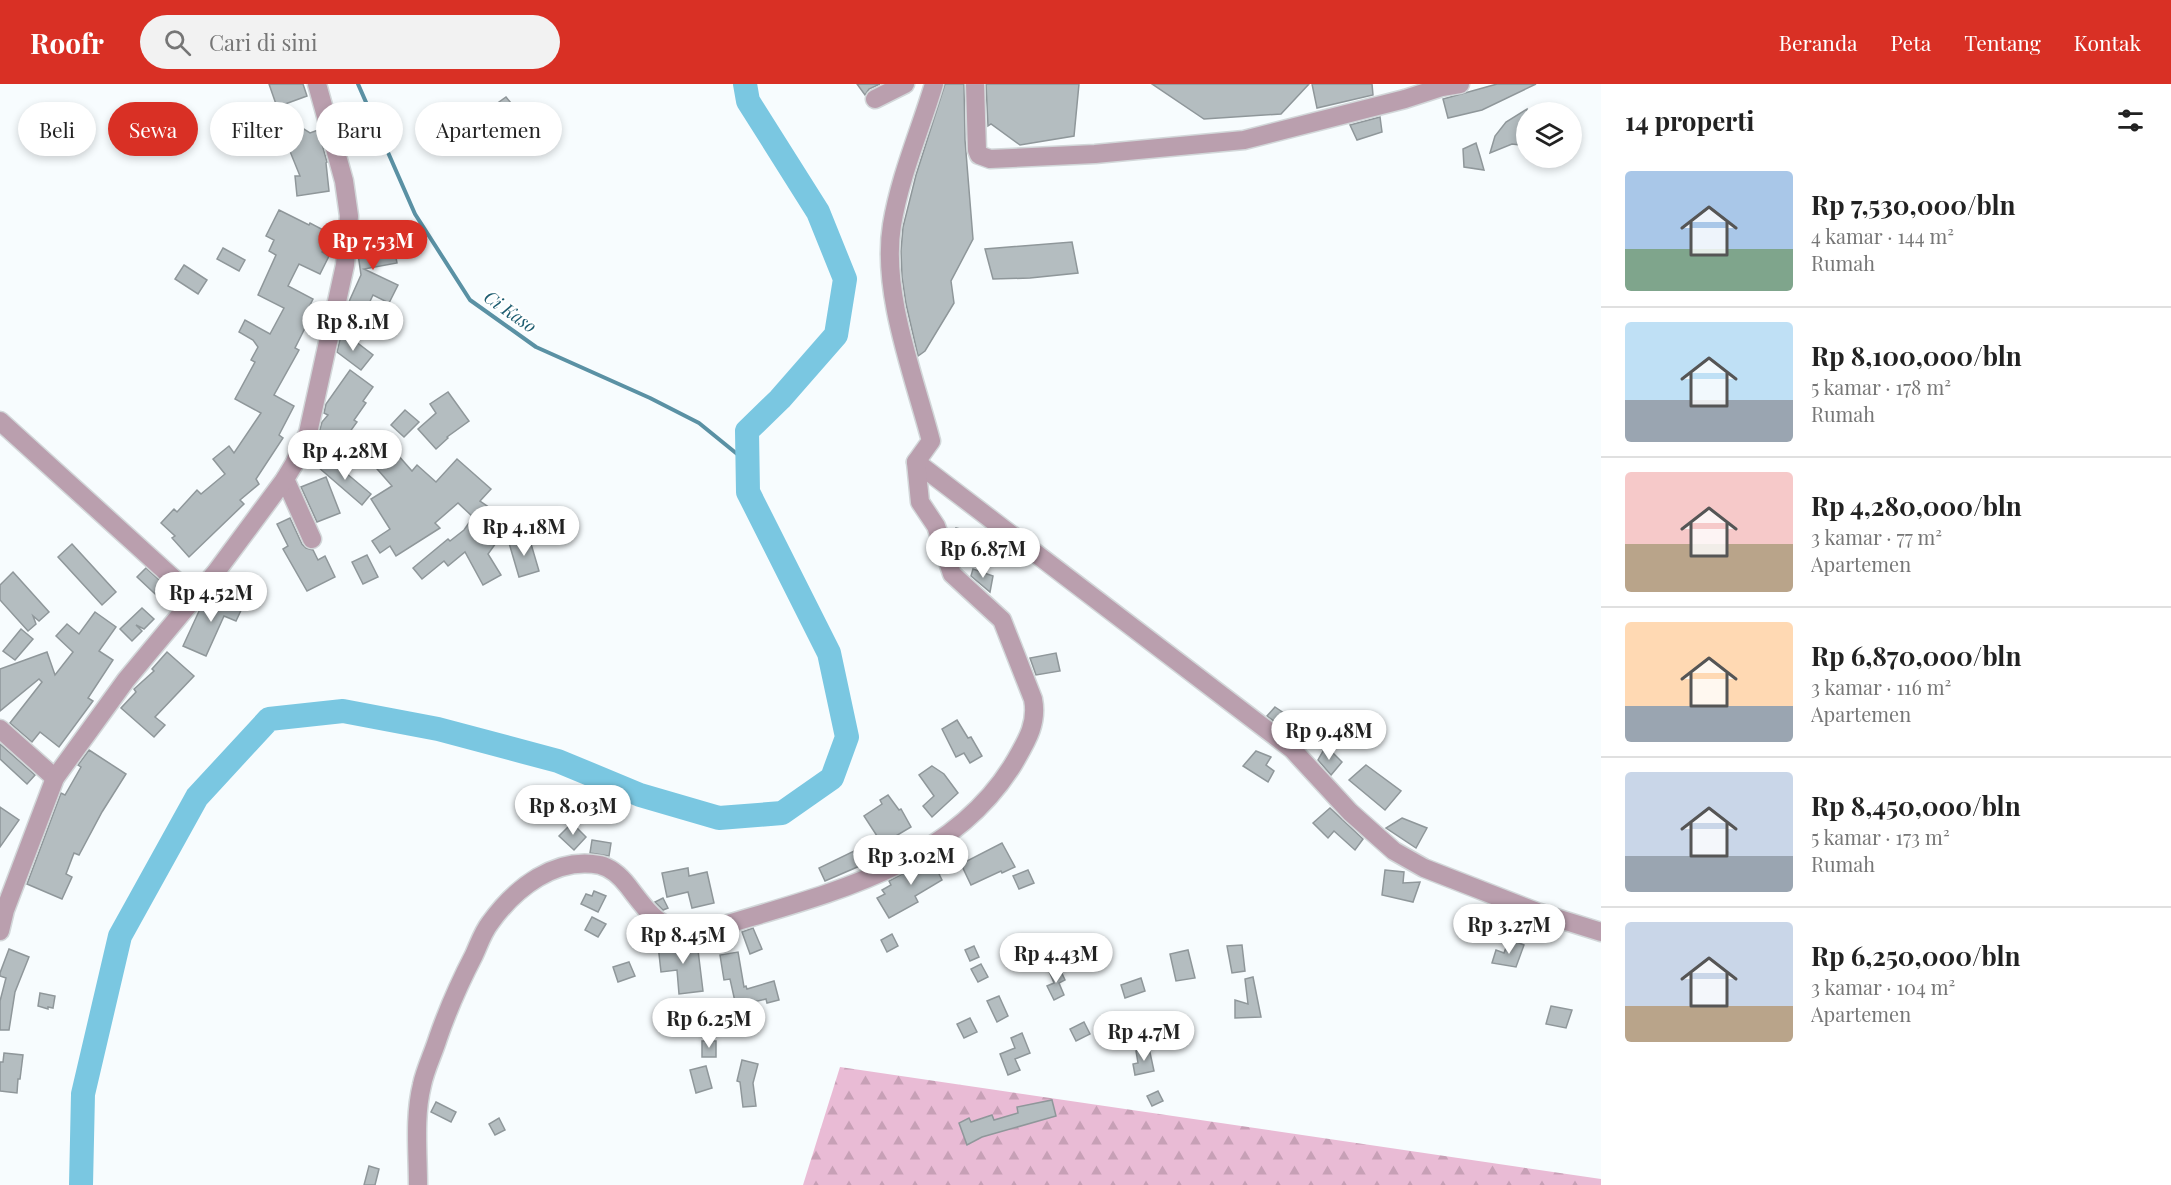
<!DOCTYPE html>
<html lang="id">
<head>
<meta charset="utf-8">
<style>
	body { margin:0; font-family:"Playfair Display",serif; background:#f2f2f2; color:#222; height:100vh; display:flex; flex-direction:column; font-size:22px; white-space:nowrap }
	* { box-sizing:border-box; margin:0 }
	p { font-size:20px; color:#767676 }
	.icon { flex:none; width:33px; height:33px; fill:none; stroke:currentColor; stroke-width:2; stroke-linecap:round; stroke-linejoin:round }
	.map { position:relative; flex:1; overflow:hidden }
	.drawer { display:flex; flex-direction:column; background:#fff; width:570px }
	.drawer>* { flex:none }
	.top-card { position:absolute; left:18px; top:18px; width:570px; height:54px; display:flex; gap:12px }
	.buttons { position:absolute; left:1516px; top:18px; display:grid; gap:12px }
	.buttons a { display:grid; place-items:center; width:66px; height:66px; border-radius:50%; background:#fff; box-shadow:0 3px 9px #0003; font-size:30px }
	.price { position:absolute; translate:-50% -51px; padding:0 14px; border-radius:21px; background:#fff; color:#222; font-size:20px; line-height:39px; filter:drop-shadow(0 2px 3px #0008) }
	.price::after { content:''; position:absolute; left:50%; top:36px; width:18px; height:14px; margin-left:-9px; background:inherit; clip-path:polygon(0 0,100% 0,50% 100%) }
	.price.selected { background:#d93025; color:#fff }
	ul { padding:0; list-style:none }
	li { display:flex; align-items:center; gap:18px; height:150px; padding:0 24px }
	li+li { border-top:2px solid #e0e0e0 }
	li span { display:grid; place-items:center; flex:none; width:168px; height:120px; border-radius:6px; color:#555 }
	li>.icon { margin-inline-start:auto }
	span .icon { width:72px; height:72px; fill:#fffc; stroke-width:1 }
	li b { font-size:26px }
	h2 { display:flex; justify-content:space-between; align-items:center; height:72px; padding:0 24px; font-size:26px }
	.pill { padding:0 21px; border-radius:27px; background:#fff; box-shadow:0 3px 9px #0003; font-size:21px; line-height:54px }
	.pill.selected { background:#d93025; color:#fff }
	header { display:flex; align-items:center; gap:36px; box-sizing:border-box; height:84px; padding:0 30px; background:#d93025; color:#fff }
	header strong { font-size:28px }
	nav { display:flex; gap:33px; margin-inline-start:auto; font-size:21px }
	.search { width:420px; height:54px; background:#f2f2f2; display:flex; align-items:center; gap:15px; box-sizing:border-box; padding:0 21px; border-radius:33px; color:#767676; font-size:22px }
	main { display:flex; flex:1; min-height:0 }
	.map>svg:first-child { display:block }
</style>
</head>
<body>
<header>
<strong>Roofr</strong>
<div class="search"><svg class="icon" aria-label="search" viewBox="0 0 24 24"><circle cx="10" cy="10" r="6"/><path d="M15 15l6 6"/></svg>Cari di sini</div>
<nav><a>Beranda</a><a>Peta</a><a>Tentang</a><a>Kontak</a></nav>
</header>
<main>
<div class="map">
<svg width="1601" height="1101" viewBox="0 0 1601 1101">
	<defs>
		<pattern id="forest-firs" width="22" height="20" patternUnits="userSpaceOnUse" patternTransform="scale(1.5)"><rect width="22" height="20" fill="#e9bbd5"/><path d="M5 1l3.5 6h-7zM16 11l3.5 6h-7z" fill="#c7a0b6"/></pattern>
	</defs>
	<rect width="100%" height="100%" fill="#f7fcfe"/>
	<path fill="url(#forest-firs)" d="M840,983L1601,1095V1101H803Z"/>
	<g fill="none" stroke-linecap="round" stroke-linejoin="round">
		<path stroke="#5a91a4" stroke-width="4" d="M358,0L415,130L470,216L536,263L650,314L699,339L747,378"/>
		<path stroke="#7ac7e1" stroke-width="24" d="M81,1101L83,1010L120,852L197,713L269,635L343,627L438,645L558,677L640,711L719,734L782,729L832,694L847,653L829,569L748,408L747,347L780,315L836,251L845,195L818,128L748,17L745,0"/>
	</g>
	<g fill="#b4bdc0" stroke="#8f979a" stroke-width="1.5">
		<path d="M269,0H303L307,12L277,23Z"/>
		<path d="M857,0H880L869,5L865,11Z"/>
		<path d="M945,0H964L965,56L973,155L951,197L954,219L925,267L918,272L906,220L902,193L901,167L903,143L916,91Z"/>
		<path d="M986,0H1079L1074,52L1020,61L991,40L988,42Z"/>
		<path d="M1152,0H1309L1281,30L1204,35Z"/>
		<path d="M1312,0H1372L1373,11L1317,24Z"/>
		<path d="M1497,0H1536L1482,26L1448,34L1443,15Z"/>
		<path d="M506,13L526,37L515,46L495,21Z"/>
		<path d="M1527,25V62L1512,60L1490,69L1495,52L1506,38Z"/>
		<path d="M277,28L310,49L318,46L327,78L326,79L329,107L297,112L295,92H300L285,55L279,64L265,55L274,42L270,39Z"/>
		<path d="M1380,33L1382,48L1357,56L1350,41Z"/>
		<path d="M1476,59L1480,72L1484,86L1464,83L1463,65Z"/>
		<path d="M279,126L309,141L310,139L331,150L322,168L329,172L320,190L299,180L288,202L313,215L303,235L308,238L295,264L299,266L274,311L294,322L279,351L283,354L256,395L259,400L240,416L244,420L189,473L172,454L175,452L161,439L174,425L177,428L197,406L201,410L225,390L213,375L229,362L234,369L261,329L235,315L255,278L251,276L258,263L253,256L239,248L245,236L270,250L284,224L258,211L276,171L269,167L274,156L266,152Z"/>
		<path d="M388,148L390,164L394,163L397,179L364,185L398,201L389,219L373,211L365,228L348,220L361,191L358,170L359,152Z"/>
		<path d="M1072,158L1078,189L1030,194L993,195L985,165Z"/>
		<path d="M223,164L245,176L239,187L217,175Z"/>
		<path d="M184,181L207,196L198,210L175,195Z"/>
		<path d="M342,247L373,271L361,286L337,268Z"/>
		<path d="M350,286L373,303L363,317L366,319L354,336L357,338L341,360L345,363L338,373L317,356L322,338L328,331L324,329L326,320Z"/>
		<path d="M448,308L469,337L447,353L448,354L436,365L418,345L436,329L430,320Z"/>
		<path d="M405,326L419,338L404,353L391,341Z"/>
		<path d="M390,362L412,387L417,381L436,398L457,375L491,405L480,417L509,437V441L488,470L501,491L483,501L465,468L448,482L444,477L422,495L413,484L448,455L450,457L464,446L473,433L458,419L435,439L440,444L396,472L390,462L380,469L372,457L390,445L371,415L392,402L371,378Z"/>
		<path d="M327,373L371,410L362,421L318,383Z"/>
		<path d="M326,393L340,429L317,438L301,403Z"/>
		<path d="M290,434L302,460L306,464L313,466L318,476L325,472L335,493L307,507L283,465L288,462L277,440Z"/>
		<path d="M956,444L978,449L975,469L956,466L953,456Z"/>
		<path d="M529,453L539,487L519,493L509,459Z"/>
		<path d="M72,460L116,508L102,521L58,473Z"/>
		<path d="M367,471L378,493L363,500L352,478Z"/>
		<path d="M146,484L178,513L169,523L137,493Z"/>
		<path d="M973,485L993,492L990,508L971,492Z"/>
		<path d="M13,488L49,528L39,537L33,532L36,540L28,547L0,516V501Z"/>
		<path d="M219,509L244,520L236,537L224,532L206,572L183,562L200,525L202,522L211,526Z"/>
		<path d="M142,524L154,535L144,545L136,541L142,547L132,557L120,545Z"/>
		<path d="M95,528L116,543L99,567L113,576L88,614L93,617L59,663L40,648L32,658L10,639L42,598L39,595L0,627V585L47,568L55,591L73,568L56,552L67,540L79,550Z"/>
		<path d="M21,545L33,555L15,576L3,567Z"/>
		<path d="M167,568L194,592L155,633L165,641L154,653L121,624L136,608L134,605L154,587L152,585Z"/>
		<path d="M1056,569L1060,587L1036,591L1030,574Z"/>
		<path d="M1275,623L1287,631L1289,629L1305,640L1294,652L1267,632Z"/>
		<path d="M957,636L968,654L971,653L982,672L970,679L964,669L956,673L942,645Z"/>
		<path d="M0,660L35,691L27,700L0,675Z"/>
		<path d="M1326,662L1342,678L1331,691L1318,676Z"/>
		<path d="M89,666L126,690L102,728L79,771L74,769L66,790L72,793L62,815L27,800L61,709L65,711L81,683L78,681Z"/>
		<path d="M1256,667L1271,673L1266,681L1274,687L1268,698L1243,682Z"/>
		<path d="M1366,681L1401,707L1385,726L1349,696Z"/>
		<path d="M932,682L944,690L958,709L932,733L923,722L934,712L919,691Z"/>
		<path d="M888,711L899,726L901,725L911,743L894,753L902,765L878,777L876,775L825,797L819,784L879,755L864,732L882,720L880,716Z"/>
		<path d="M0,723L19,736L0,763Z"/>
		<path d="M1330,724L1363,755L1355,766L1334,747L1328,754L1313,739Z"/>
		<path d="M1402,734L1427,744L1416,764L1386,744Z"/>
		<path d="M572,739L586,753L574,766L559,752Z"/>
		<path d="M592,756L611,759L609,772L590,769Z"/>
		<path d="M1002,759L1015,783L1002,789L1001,787L971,801L961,780Z"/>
		<path d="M937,771L946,787L939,790L942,796L915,812L918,818L889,834L877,814L885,810L882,806L891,801L889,797Z"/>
		<path d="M688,784L689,792L707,788L714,819L692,824L688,808L667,813L662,789Z"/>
		<path d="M1028,786L1034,799L1019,805L1013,792Z"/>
		<path d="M1385,786L1404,788L1403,799L1420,798L1413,818L1382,811Z"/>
		<path d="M594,807L606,812L598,828L581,820L586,810L592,812Z"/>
		<path d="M663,814L668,824L663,826L655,818Z"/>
		<path d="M592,833L606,840L598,853L585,846Z"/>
		<path d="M753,844L762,865L750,870L742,848Z"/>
		<path d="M892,850L898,862L887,868L881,856Z"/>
		<path d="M1509,855L1524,861L1516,883L1492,879L1496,866L1504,869Z"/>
		<path d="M697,858L703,907L679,910L677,886L661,888L658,861Z"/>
		<path d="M1242,861L1245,887L1232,889L1227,862Z"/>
		<path d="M974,862L979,873L970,877L965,866Z"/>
		<path d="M9,865L29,873L15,908L9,946H0V917L6,894L0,892V889Z"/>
		<path d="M1188,866L1195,894L1176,897L1170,870Z"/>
		<path d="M738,868L744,903L746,902L747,905L774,897L779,916L767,919L766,915L736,922L730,895L724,896L720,871Z"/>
		<path d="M629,878L635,892L618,898L613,883Z"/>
		<path d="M981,880L988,893L978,898L971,885Z"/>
		<path d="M1059,883L1065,896L1059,899L1064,911L1054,916L1047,902L1054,899L1049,887Z"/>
		<path d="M1253,893L1261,933L1235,934V916L1248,920L1245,895Z"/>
		<path d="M1141,894L1145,907L1125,914L1121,901Z"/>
		<path d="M40,909L55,912L53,924L48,923V925L38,922Z"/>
		<path d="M999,912L1008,932L997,938L987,917Z"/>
		<path d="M1551,922L1572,926L1566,944L1546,940Z"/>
		<path d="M970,934L977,948L964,954L957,940Z"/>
		<path d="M707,935L708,949L691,951L690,937Z"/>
		<path d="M1084,938L1090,950L1076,957L1070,945Z"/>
		<path d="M1022,949L1030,969L1015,975L1020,986L1008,991L1000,970L1015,964L1011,954Z"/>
		<rect x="702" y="957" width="14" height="16"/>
		<path d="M1149,964L1154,987L1135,991L1133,980L1138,979L1136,967Z"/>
		<path d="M4,969L23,971L20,995H18L17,1009L0,1007V978H3Z"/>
		<path d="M742,976L758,980L753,999L756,1022L743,1023L740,998L737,997Z"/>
		<path d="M706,982L712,1004L696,1009L690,986Z"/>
		<path d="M1158,1007L1163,1017L1152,1022L1147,1012Z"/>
		<path d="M1052,1016L1056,1032L982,1053L967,1061L959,1039L969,1034L971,1038L992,1031L994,1036L1018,1029L1017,1023Z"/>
		<path d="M436,1018L456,1028L451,1038L431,1028Z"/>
		<path d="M499,1034L505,1046L495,1051L489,1040Z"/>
		<path d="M369,1082L379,1085L375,1101H364Z"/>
	</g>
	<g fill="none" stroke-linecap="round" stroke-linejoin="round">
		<defs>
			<g id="minor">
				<path d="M975,0L977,66L979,71L990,75L1095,70L1244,56L1405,15L1442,3L1460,0"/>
				<path d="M875,15L905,0"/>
				<path d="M0,337L195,514"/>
				<path d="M916,378L1292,665L1350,728L1394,767L1424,784L1537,828L1601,848"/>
				<path d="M285,395L312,455"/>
				<path d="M0,645L55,694"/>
				<path d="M0,847L5,826L55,694L126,596L216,488L285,395L294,380L308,349L345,181L349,132L344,97L317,0"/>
				<path d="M418,1101C418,1069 414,1033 422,1001C425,986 433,970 438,954C448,925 460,898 474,871C479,860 483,848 490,839C515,804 556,772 600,781C612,784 621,793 628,802C658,842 667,852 718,843C826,810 951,783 1014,679C1026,658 1038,640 1033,615L1002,536L952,490L936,442L920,418L916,378L931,357C914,292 881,208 892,141C900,92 920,47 934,0"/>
			</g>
		</defs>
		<use href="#minor" stroke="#d2d7d9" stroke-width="21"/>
		<use href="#minor" stroke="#ba9fae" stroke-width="18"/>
	</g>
	<g text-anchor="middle" stroke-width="4.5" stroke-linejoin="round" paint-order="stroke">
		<g font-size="18" font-style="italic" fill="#1d5c6f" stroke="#fff">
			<text transform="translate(510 228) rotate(35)" y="6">Ci Kaso</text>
		</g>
	</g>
</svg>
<div class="buttons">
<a><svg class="icon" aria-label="layers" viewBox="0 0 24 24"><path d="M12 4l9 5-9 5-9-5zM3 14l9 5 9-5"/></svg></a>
</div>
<b class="price selected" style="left:373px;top:187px">Rp 7.53M</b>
<b class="price" style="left:353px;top:268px">Rp 8.1M</b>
<b class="price" style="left:345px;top:397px">Rp 4.28M</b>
<b class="price" style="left:524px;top:473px">Rp 4.18M</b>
<b class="price" style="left:983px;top:495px">Rp 6.87M</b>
<b class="price" style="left:211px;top:539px">Rp 4.52M</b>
<b class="price" style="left:1329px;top:677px">Rp 9.48M</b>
<b class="price" style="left:573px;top:752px">Rp 8.03M</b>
<b class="price" style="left:911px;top:802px">Rp 3.02M</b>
<b class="price" style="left:1509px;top:871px">Rp 3.27M</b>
<b class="price" style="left:683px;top:881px">Rp 8.45M</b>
<b class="price" style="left:1056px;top:900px">Rp 4.43M</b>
<b class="price" style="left:709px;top:965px">Rp 6.25M</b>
<b class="price" style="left:1144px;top:978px">Rp 4.7M</b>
<div class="top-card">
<a class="pill">Beli</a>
<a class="pill selected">Sewa</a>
<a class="pill">Filter</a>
<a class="pill">Baru</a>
<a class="pill">Apartemen</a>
</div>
</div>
<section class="drawer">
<h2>14 properti<svg class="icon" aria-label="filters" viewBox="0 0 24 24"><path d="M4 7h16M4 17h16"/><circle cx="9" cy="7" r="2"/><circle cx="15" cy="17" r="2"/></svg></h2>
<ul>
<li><span style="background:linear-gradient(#a9c7e8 65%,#7fa58c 0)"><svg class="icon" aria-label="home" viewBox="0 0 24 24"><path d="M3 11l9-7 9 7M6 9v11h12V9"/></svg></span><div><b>Rp 7,530,000/bln</b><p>4 kamar · 144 m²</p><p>Rumah</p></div></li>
<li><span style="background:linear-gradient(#bfe0f5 65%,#9aa5b1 0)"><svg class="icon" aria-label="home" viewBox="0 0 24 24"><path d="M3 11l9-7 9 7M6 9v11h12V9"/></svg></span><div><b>Rp 8,100,000/bln</b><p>5 kamar · 178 m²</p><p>Rumah</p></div></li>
<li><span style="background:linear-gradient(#f6c9c9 60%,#b9a48a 0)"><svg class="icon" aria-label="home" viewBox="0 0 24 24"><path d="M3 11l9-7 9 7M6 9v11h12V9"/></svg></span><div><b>Rp 4,280,000/bln</b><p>3 kamar · 77 m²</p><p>Apartemen</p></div></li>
<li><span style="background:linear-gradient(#ffd9b3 70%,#9aa5b1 0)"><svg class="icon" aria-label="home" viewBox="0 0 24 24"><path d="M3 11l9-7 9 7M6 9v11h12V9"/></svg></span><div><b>Rp 6,870,000/bln</b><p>3 kamar · 116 m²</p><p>Apartemen</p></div></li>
<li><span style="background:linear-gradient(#c9d6e8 70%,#9aa5b1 0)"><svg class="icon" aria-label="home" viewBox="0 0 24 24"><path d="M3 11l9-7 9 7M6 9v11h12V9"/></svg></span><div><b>Rp 8,450,000/bln</b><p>5 kamar · 173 m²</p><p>Rumah</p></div></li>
<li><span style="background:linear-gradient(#c9d6e8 70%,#b9a48a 0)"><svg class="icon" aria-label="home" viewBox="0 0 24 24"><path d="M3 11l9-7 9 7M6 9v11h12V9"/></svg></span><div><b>Rp 6,250,000/bln</b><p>3 kamar · 104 m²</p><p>Apartemen</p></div></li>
</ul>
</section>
</main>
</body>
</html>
